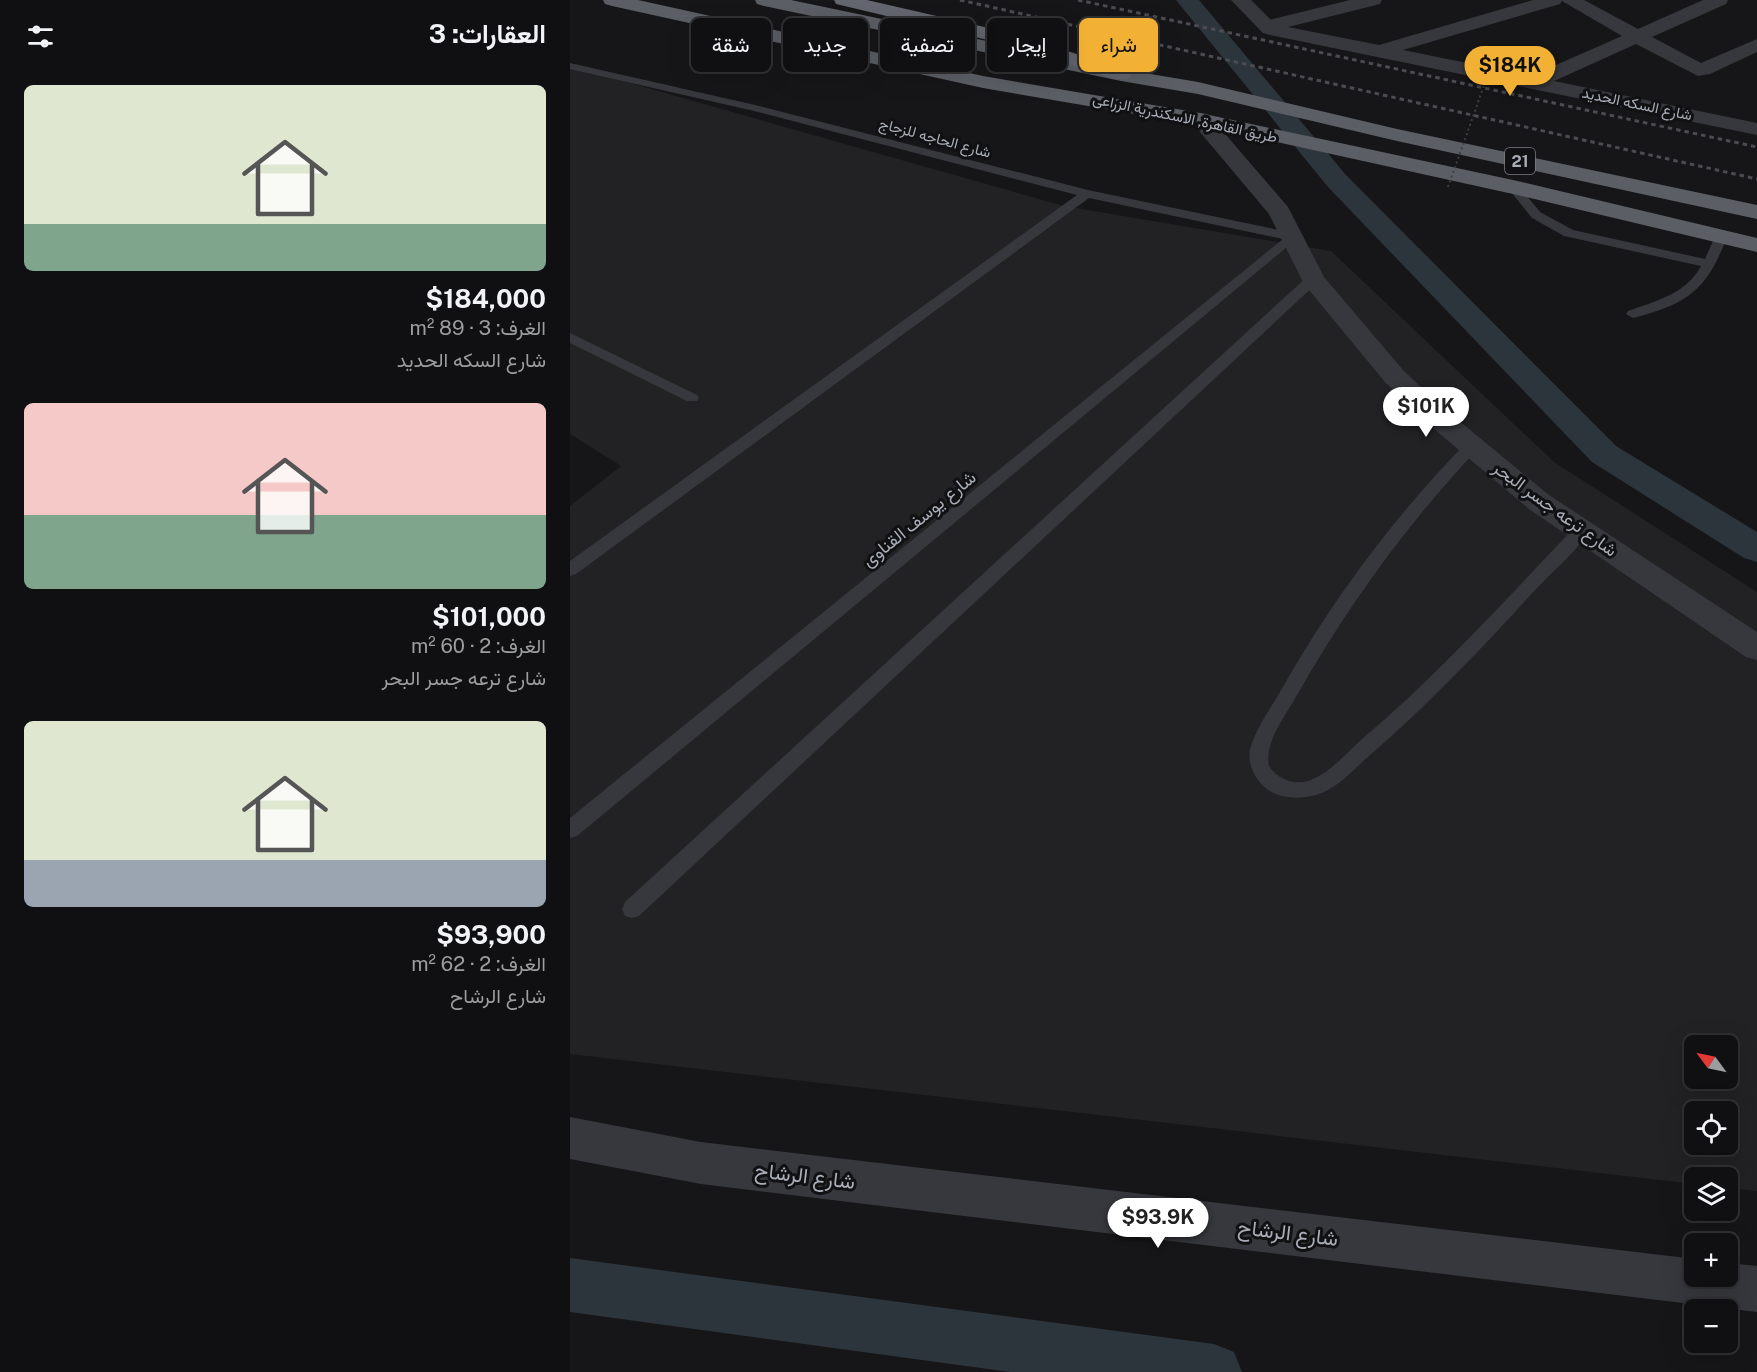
<!DOCTYPE html>
<html lang="ar">
<head>
<meta charset="utf-8">
<style>
	body { margin:0; font-family:"Public Sans",Vazirmatn,sans-serif; background:#1e1e20; color:#f1f3f6; direction:rtl; height:100vh; display:flex; flex-direction:column; font-size:22px; white-space:nowrap }
	* { box-sizing:border-box; margin:0 }
	p { font-size:20px; color:#9c9d9f }
	.icon { flex:none; width:33px; height:33px; fill:none; stroke:currentColor; stroke-width:2; stroke-linecap:round; stroke-linejoin:round }
	.map { position:relative; flex:1; overflow:hidden; direction:ltr }
	.panel { display:flex; flex-direction:column; background:#101012; width:570px }
	.panel>* { flex:none }
	.top-card { position:absolute; left:18px; top:18px; width:570px; height:54px; direction:rtl; display:flex; gap:12px }
	.needle { width:39px; rotate:303deg }
	.buttons { position:absolute; left:1114px; top:1035px; display:grid; gap:12px }
	.buttons a { display:grid; place-items:center; width:54px; height:54px; border-radius:9px; background:#101012; box-shadow:0 6px 24px #0002,0 0 0 2px #303032; font-size:30px }
	.price { position:absolute; translate:-50% -51px; padding:0 14px; border-radius:21px; background:#fff; color:#222; font-size:20px; line-height:39px; filter:drop-shadow(0 2px 3px #0008) }
	.price::after { content:''; position:absolute; left:50%; top:36px; width:18px; height:14px; margin-left:-9px; background:inherit; clip-path:polygon(0 0,100% 0,50% 100%) }
	.price.current { background:#f2b134; color:#111 }
	ul { padding:0; list-style:none }
	li { display:grid; align-content:center; gap:12px; height:318px; padding:0 24px }
	li span { display:grid; place-items:center; height:186px; border-radius:9px; color:#555 }
	li>.icon { margin-inline-start:auto }
	span .icon { width:108px; height:108px; fill:#fffc; stroke-width:1 }
	li b { font-size:26px }
	h2 { display:flex; justify-content:space-between; align-items:center; height:72px; padding:0 24px; font-size:26px }
	.pill { padding:0 21px; border-radius:9px; background:#101012; box-shadow:0 6px 24px #0002,0 0 0 2px #303032; font-size:21px; line-height:54px }
	.pill.current { background:#f2b134; color:#111 }
	main { display:flex; flex:1; min-height:0 }
	.map>svg:first-child { display:block }
</style>
</head>
<body>
<main>
<div class="map">
<svg width="1187" height="1372" viewBox="0 0 1187 1372">
	<rect width="100%" height="100%" fill="#161618"/>
	<path fill="#222225" fill-rule="evenodd" d="M0,66L494,206L761,251L984,462L1187,592V1191L1158,1188V1178H1125V1184L0,1054V506L51,466L0,434ZM1125,1046H1158V1078H1125ZM1125,1112H1158V1144H1125Z"/>
	<g fill="none" stroke-linecap="round" stroke-linejoin="round">
		<g fill="#2c353c" fill-rule="evenodd">
			<path d="M606,0H629L776,175L1046,446L1187,532V562L1174,558L1022,462L758,187Z"/>
			<path d="M0,1258L644,1344L664,1352L672,1372H440L0,1312Z"/>
		</g>
		<g fill="#37383d" fill-rule="evenodd">
			<path d="M0,63L185,105L518,190L723,233L729,237L7,836L0,838V818L713,239L519,198L6,574L0,576V561L507,195L184,111L0,69Z"/>
			<path d="M943,183L947,184L970,212L1003,230L1135,259L1146,234L1151,233L1157,237C1137,290 1118,304 1063,318L1056,314L1058,311C1086,301 1116,294 1131,266L994,236L962,218L937,187Z"/>
			<path d="M743,275L748,276L750,279L748,282L69,916L62,918L55,916L52,909L55,902L738,276Z"/>
			<path d="M0,333L127,395L129,398L127,401H117L0,343Z"/>
			<path d="M901,442L909,447L906,451C836,525 778,606 727,695C716,715 694,742 699,766C708,780 727,787 743,779C762,771 777,752 792,739C869,674 936,599 1005,527H1017L1019,531C1008,550 983,571 967,588C914,646 860,703 800,755C786,767 772,784 754,792C733,801 703,801 688,780C681,771 677,757 681,746C688,724 707,699 718,678C768,592 826,515 896,443Z"/>
		</g>
		<g fill="#37383d" fill-rule="evenodd">
			<path d="M780,0H812L810,4L718,27L809,45L963,0H1014L1068,29L1133,0H1158L1156,4L1082,37L1131,63L1187,39V52L1140,74L1128,76L1066,44L984,81L1187,123V135L700,35L693,33L690,29L695,21ZM992,1L1052,36L961,76L833,50L990,4Z"/>
			<path d="M630,113L638,114L718,207L754,277L833,370L871,406L979,495L1187,632V660L1176,657L959,509L851,418L815,382L734,284L699,214L619,119L622,114Z"/>
			<path d="M0,1117L131,1142L1125,1259V1276H1158V1263L1187,1266V1312L131,1184L0,1159Z"/>
		</g>
		<path fill="#37383d" fill-rule="evenodd" d="M661,0H681L710,29L707,33H693Z"/>
		<g fill="#5b5e65" fill-rule="evenodd">
			<path d="M33,0H68L413,76L630,113L943,180L1187,238V252L943,194L630,125L413,88L42,6L35,4Z"/>
			<path d="M185,0H221L551,69L628,82L827,129L1187,205V219L827,141L628,94L551,81L194,6L187,4Z"/>
		</g>
		<path fill="#63666e" fill-rule="evenodd" d="M264,0H297L449,35L558,71L561,75L558,79H544L443,46L266,4Z"/>
		<g stroke="#4a4c52" stroke-width="3" stroke-dasharray="4.5 4" stroke-linecap="butt">
			<path d="M390,0L1187,179"/>
			<path d="M508,0L1187,147"/>
		</g>
		<path stroke="#3d3f44" stroke-width="2" stroke-dasharray="2 3" stroke-linecap="butt" d="M878,187L917,77"/>
	</g>
	<g text-anchor="middle" stroke-width="6" stroke-linejoin="round" paint-order="stroke">
		<g font-size="15" fill="#a8adb8" stroke="#111113">
			<text transform="translate(1067 104) rotate(12)" y="5">شارع السكه الحديد</text>
			<text transform="translate(615 118) rotate(12)" y="5">طريق القاهرة, الاسكندرية الزراعى</text>
			<text transform="translate(365 138) rotate(15)" y="5">شارع الحاجه للزجاج</text>
		</g>
		<rect fill="#111113" stroke="#7b7e86" stroke-width="1.5" x="935" y="148" width="30" height="26" rx="4.5"/>
		<g font-size="16" font-weight="bold" fill="#a8adb8">
			<text x="950" y="167">21</text>
		</g>
		<g font-size="18" fill="#a8adb8" stroke="#111113">
			<text transform="translate(985 509) rotate(36)" y="6">شارع ترعه جسر البحر</text>
			<text transform="translate(349 519) rotate(-39)" y="6">شارع يوسف القناوى</text>
		</g>
		<g font-size="21" fill="#a8adb8" stroke="#111113">
			<text transform="translate(235 1176) rotate(7)" y="7">شارع الرشاح</text>
			<text transform="translate(718 1233) rotate(7)" y="7">شارع الرشاح</text>
		</g>
	</g>
</svg>
<div class="buttons">
<a><svg class="needle" viewBox="-14 -14 28 28"><path d="M0-13l5 13h-10z" fill="#e53935"/><path d="M0 13l5-13h-10z" fill="#9c9d9f"/></svg></a>
<a><svg class="icon" aria-label="locate" viewBox="0 0 24 24"><circle cx="12" cy="12" r="6"/><path d="M12 2v4M12 18v4M2 12h4M18 12h4"/></svg></a>
<a><svg class="icon" aria-label="layers" viewBox="0 0 24 24"><path d="M12 4l9 5-9 5-9-5zM3 14l9 5 9-5"/></svg></a>
<a>+</a>
<a>−</a>
</div>
<b class="price current" style="left:940px;top:97px">$184K</b>
<b class="price" style="left:856px;top:438px">$101K</b>
<b class="price" style="left:588px;top:1249px">$93.9K</b>
<div class="top-card">
<a class="pill current">شراء</a>
<a class="pill">إيجار</a>
<a class="pill">تصفية</a>
<a class="pill">جديد</a>
<a class="pill">شقة</a>
</div>
</div>
<section class="panel">
<h2>العقارات: 3<svg class="icon" aria-label="filters" viewBox="0 0 24 24"><path d="M4 7h16M4 17h16"/><circle cx="9" cy="7" r="2"/><circle cx="15" cy="17" r="2"/></svg></h2>
<ul>
<li><span style="background:linear-gradient(#dfe7d0 75%,#7fa58c 0)"><svg class="icon" aria-label="home" viewBox="0 0 24 24"><path d="M3 11l9-7 9 7M6 9v11h12V9"/></svg></span><div><b>$184,000</b><p>الغرف: 3 · 89 m²</p><p>شارع السكه الحديد</p></div></li>
<li><span style="background:linear-gradient(#f6c9c9 60%,#7fa58c 0)"><svg class="icon" aria-label="home" viewBox="0 0 24 24"><path d="M3 11l9-7 9 7M6 9v11h12V9"/></svg></span><div><b>$101,000</b><p>الغرف: 2 · 60 m²</p><p>شارع ترعه جسر البحر</p></div></li>
<li><span style="background:linear-gradient(#dfe7d0 75%,#9aa5b1 0)"><svg class="icon" aria-label="home" viewBox="0 0 24 24"><path d="M3 11l9-7 9 7M6 9v11h12V9"/></svg></span><div><b>$93,900</b><p>الغرف: 2 · 62 m²</p><p>شارع الرشاح</p></div></li>
</ul>
</section>
</main>
</body>
</html>
